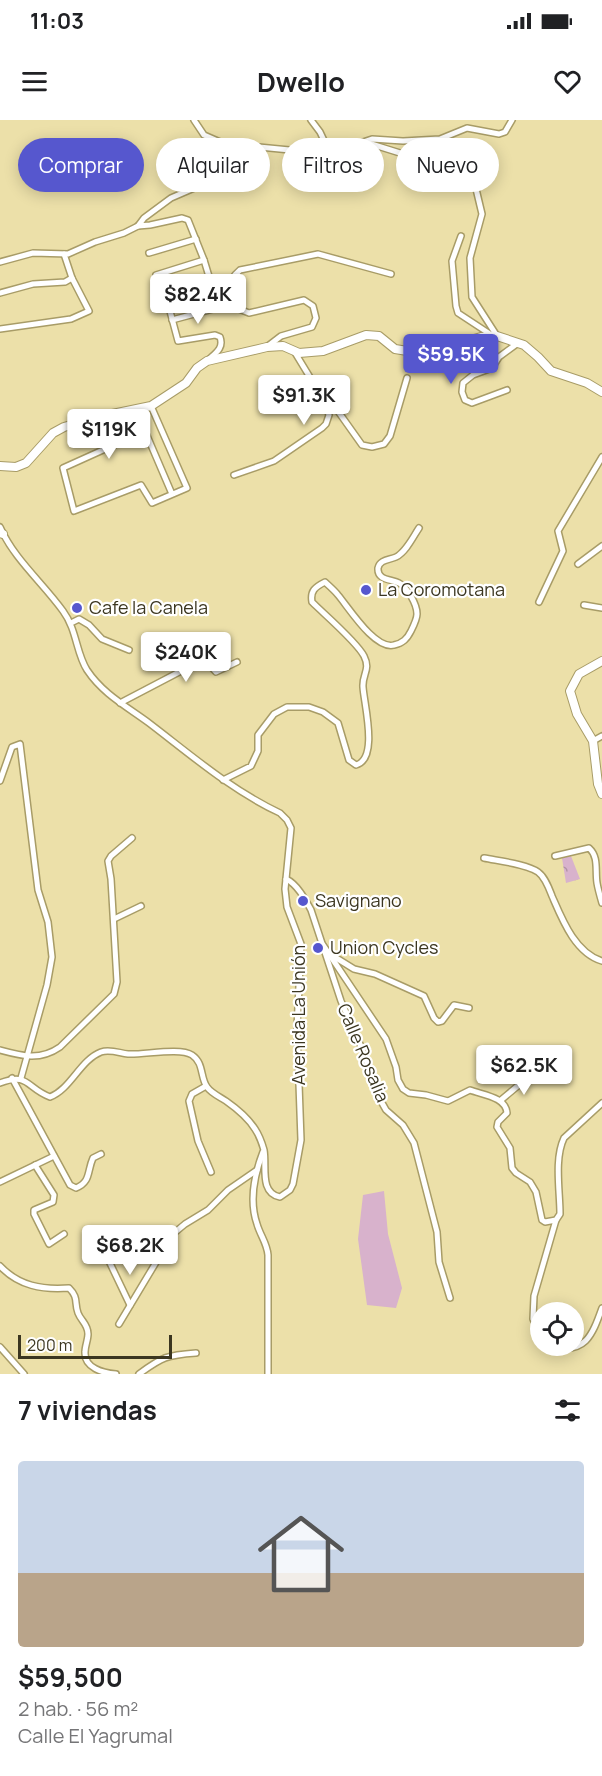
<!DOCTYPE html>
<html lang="es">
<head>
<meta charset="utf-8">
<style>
	body { margin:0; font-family:Manrope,sans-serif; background:#f6f6f6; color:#202124; height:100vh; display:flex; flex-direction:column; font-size:22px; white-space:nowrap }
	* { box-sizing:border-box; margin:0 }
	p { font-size:20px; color:#757577 }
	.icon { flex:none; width:33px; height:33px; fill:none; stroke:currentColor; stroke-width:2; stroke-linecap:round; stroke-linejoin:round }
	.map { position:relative; height:1254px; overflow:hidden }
	.details { display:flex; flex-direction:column; background:#fff; flex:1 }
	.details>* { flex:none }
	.top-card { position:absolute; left:18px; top:18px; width:567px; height:54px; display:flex; gap:12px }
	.controls { position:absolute; left:530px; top:1182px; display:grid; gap:12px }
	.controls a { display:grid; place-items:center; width:54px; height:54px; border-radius:50%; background:#fff; box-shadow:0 3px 15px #0003; font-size:30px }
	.scale { position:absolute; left:18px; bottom:15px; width:154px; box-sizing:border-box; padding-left:6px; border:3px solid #3b3620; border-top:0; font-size:16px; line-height:21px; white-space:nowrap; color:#3b3620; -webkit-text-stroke:4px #fff; paint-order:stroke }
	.price { position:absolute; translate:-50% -51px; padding:0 14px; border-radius:6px; background:#fff; color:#222; font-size:20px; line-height:39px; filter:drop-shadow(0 2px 3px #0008) }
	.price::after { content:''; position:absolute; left:50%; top:36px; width:18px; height:14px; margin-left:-9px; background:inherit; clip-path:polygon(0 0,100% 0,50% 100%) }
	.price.current { background:#5657ce; color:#fff }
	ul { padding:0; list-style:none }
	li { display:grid; align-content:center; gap:12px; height:318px; padding:0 18px }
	li span { display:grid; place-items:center; height:186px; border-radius:6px; color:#555 }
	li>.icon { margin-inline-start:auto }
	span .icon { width:108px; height:108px; fill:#fffc; stroke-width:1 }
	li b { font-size:26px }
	h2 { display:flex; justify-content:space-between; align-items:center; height:72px; padding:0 18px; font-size:26px }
	.pill { padding:0 21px; border-radius:27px; background:#fff; box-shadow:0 3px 15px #0003; font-size:21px; line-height:54px }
	.pill.current { background:#5657ce; color:#fff }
	.status { display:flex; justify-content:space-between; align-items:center; height:42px; padding:0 30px; background:#fff; direction:ltr }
	.status svg { height:16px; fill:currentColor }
	header { display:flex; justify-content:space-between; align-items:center; height:78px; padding:0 18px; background:#fff; font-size:27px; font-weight:700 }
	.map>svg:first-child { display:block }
</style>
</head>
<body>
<div class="status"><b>11:03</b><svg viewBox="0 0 49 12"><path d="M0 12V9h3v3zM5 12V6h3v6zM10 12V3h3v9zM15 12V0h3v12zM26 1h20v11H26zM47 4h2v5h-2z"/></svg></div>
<header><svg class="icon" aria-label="menu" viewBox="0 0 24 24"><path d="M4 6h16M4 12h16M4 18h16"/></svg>Dwello<svg class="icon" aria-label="heart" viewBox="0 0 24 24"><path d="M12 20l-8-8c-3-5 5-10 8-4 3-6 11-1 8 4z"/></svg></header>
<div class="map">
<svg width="602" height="1254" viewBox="0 0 602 1254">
	<defs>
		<pattern id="forest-crowns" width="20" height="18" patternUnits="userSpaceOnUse" patternTransform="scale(1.5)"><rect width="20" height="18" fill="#d8b2cc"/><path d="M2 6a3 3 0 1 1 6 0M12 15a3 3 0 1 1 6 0" fill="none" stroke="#b092a5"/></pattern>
	</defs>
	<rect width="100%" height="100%" fill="#ece0a9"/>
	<path fill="url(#forest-crowns)" d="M571,736L580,759L566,763L562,738Z"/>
	<path fill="#d8b2cc" d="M384,1071L388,1114L402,1168L396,1188L367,1185L358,1119L363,1075Z"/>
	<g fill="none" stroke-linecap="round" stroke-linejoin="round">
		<defs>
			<g id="street">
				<path d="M194,0L204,15L220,22L239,25L310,32L368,23L416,38L457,44L471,48L482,94L470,138L472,177L497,216"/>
				<path d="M311,0L320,12L328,29"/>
				<path d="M363,22L372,19L403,21L440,19L467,8L499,14L505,12L512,0"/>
				<path d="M138,106L150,105L182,98L188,100L204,140L211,163L170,176L167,180L178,221L215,215L220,217C224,228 216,233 208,240"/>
				<path d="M461,116L452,141L456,186L458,193L493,216"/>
				<path d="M149,133L196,119"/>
				<path d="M0,142L33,133L68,134L95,122L124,113L138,106L144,98L171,78L229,53L239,25"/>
				<path d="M156,155L204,140"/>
				<path d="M0,173L33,164L65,162L72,158"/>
				<path d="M172,200L217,188"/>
				<path d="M0,209L71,199L89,191L72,158L64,134"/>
				<path d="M268,226L281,216L312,207L316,198L313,186L304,180L249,193L234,187C227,171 225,163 240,150L318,134L391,154"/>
				<path d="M507,270L472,283L465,280L462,272L463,263L473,255L492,248L499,237L518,223"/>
				<path d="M151,286L187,368L152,383L141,365L74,391L63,348L145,311L172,374"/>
				<path d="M327,287L332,286L335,287L362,325L372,327L384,324L390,316L407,258"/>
				<path d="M234,355L274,341L322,308L326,304L329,295L325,282L294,231"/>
				<path d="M0,407C14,439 43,463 63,491C77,510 76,533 87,550C103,574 126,586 149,603C191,635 231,670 280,693L287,700L291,708L285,769L287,787L301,824L297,908L301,1020L293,1064L290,1070L280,1077C259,1073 267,1046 264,1030C262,1023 259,1015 255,1009C248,998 236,988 226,981C220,977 211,973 207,967C200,957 204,943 192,935C180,927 144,935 128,934C119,933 110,929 101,932C80,940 71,969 50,977C26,968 29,952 0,963"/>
				<path d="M578,444L602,426"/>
				<path d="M539,482L563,431L558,411L602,337"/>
				<path d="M584,485L602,488"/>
				<path d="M71,503L79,499L89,505L102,519L129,530"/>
				<path d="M204,539L216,552L237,542"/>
				<path d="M120,583L204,539L207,532L200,520"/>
				<path d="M593,621L602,616"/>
				<path d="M223,660L251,646L258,631V615L274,594L287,587H309L323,592L338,603L349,640L356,645C379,639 364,584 363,567C362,554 371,550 364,536C357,522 324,494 312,482C310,471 315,467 325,462C329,466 334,470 338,475C349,488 375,530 394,525C403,523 407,519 411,511C413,507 417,499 417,494C417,484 407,467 399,463C392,459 377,461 378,448C380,439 390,440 396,437C406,432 413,417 419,408"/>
				<path d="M0,661L12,627L20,624L38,770L48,802L52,837L47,865L21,958"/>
				<path d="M555,736L589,728C599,737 595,750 597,763C598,769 600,776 602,783"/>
				<path d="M484,738C499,741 527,744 538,752C545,757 549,768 552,776C562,799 575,833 602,841"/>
				<path d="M286,759C297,764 305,779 311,790L341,881L363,931L377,974L386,990L403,1005L414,1023L437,1112L439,1142L450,1178"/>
				<path d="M114,799L141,786"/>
				<path d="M323,825L386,919L396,947L398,960L403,969L409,973L426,975L448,981L470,970C483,975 506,977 507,993L498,1002L497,1007L510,1028L512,1048L516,1053L530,1062L536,1072L542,1100L545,1102L556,1100L560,1094C560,1071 554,1039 564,1018L602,983"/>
				<path d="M333,836L354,849L375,854L424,876L434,898L438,902L442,901L454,885L469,888"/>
				<path d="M0,930C22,936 40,941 60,927L114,874L117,862L111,759L108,741L111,736L132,718"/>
				<path d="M12,958L70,1065L76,1068C91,1062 87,1051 93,1038L101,1034"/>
				<path d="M206,966L192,974L189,981L198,1021L211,1052"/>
				<path d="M501,980L532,954"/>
				<path d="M263,1032C255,1053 249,1081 257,1104C260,1115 267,1123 268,1135V1254"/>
				<path d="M35,1045L54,1075L53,1082L34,1090V1094L49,1124L64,1114"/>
				<path d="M0,1062L54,1036"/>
				<path d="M108,1139L130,1185"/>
				<path d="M0,1146C19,1166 42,1170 69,1168C79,1178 74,1182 78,1193C81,1201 88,1204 88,1214C88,1220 85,1226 85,1232C84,1248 103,1253 116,1254"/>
				<path d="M119,1204L173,1114L185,1104L208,1090L228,1070L257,1050"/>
				<path d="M540,1214L533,1199L534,1176L556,1100"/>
				<path d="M551,1226C585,1235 592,1216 602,1188"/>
				<path d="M0,1227L24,1254"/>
				<path d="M139,1254C162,1237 167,1235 196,1233"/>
			</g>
			<g id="secondary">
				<path d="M0,346L16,347L26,343L53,313L64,307L98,297L151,286L186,263L197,248L207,241L267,227L283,226L299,233L323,231L366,215L379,216L395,229L426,234H432L449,226L481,217L497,216L524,225L538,237L551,251L587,263L602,272"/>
				<path d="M0,413L3,414"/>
				<path d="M602,541L579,554L570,571L577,594L593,621L598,664L602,674"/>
			</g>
		</defs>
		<use href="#street" stroke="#a89c67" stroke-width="8"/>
		<use href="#secondary" stroke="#a89c67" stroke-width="10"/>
		<use href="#street" stroke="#fff" stroke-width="5"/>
		<use href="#secondary" stroke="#fff" stroke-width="8"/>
	</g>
	<g fill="#5657ce" stroke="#fff" stroke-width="2">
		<circle cx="366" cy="470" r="6"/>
		<circle cx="77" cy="488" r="6"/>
		<circle cx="303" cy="781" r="6"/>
		<circle cx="318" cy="828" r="6"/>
	</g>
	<g text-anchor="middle" stroke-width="4.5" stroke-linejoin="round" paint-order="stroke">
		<g font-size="18" fill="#3b3620" stroke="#fff" text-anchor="start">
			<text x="378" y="476">La Coromotana</text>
			<text x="89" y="494">Cafe la Canela</text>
			<text x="315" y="787">Savignano</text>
			<text x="330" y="834">Union Cycles</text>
		</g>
		<g font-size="18" fill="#3b3620" stroke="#fff">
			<text transform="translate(299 895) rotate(-90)" y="6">Avenida La Unión</text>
			<text transform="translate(363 933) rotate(67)" y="6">Calle Rosalia</text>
		</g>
	</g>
</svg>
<div class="controls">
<a><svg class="icon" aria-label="locate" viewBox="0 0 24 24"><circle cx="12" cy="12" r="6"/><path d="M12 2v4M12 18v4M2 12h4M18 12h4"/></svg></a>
</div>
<div class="scale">200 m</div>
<b class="price" style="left:198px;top:205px">$82.4K</b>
<b class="price current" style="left:451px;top:265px">$59.5K</b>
<b class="price" style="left:304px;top:306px">$91.3K</b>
<b class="price" style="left:109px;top:340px">$119K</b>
<b class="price" style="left:186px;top:563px">$240K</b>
<b class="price" style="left:524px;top:976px">$62.5K</b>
<b class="price" style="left:130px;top:1156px">$68.2K</b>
<div class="top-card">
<a class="pill current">Comprar</a>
<a class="pill">Alquilar</a>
<a class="pill">Filtros</a>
<a class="pill">Nuevo</a>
</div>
</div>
<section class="details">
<h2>7 viviendas<svg class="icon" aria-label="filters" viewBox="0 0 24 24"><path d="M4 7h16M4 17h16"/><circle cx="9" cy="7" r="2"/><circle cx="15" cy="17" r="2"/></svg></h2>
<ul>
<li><span style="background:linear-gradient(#c9d6e8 60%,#b9a48a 0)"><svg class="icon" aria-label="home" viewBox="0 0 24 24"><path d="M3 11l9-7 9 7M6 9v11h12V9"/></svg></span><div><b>$59,500</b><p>2 hab. · 56 m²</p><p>Calle El Yagrumal</p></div></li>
</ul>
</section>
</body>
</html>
